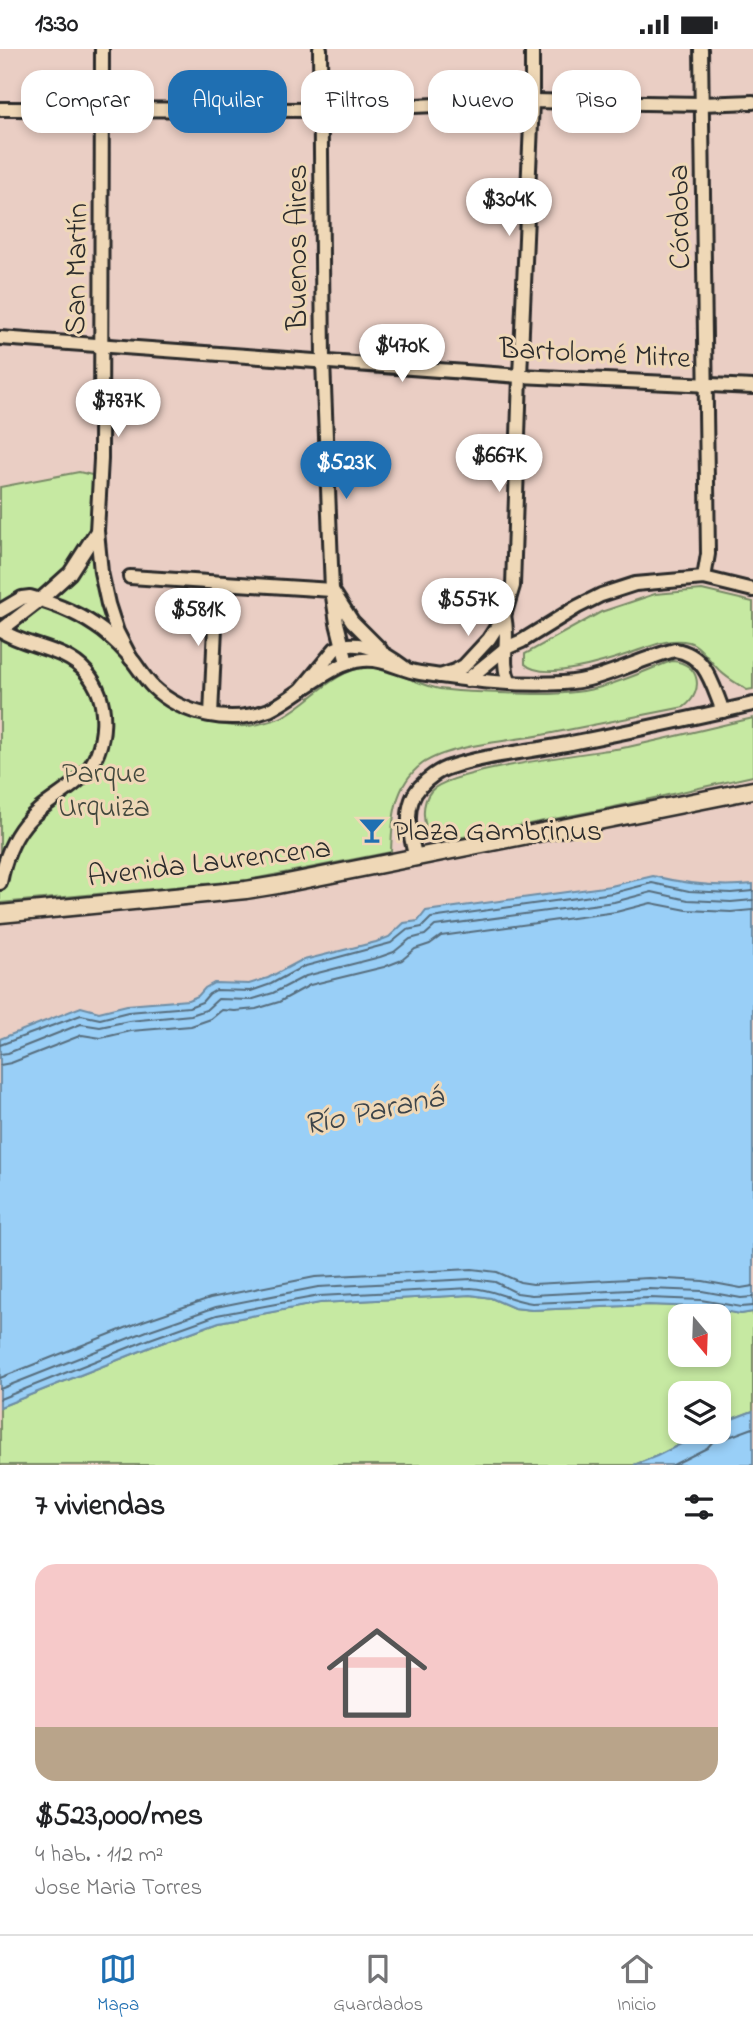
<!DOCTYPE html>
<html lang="es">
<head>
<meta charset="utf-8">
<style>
	body { margin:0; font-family:"Indie Flower",sans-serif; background:#f2f2f2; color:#202124; height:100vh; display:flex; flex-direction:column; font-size:26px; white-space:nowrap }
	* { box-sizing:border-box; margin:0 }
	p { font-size:23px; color:#757577 }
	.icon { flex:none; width:38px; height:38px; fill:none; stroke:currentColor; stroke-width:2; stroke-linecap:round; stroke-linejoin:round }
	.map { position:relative; height:1416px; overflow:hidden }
	.drawer { display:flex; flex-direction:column; background:#fff; flex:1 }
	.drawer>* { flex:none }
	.banner { position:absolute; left:21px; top:21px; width:712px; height:63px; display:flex; gap:14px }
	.needle { width:46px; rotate:161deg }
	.controls { position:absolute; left:668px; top:1255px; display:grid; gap:14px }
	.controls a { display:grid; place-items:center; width:63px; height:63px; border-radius:14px; background:#fff; box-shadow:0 4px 10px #0003; font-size:35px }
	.price { position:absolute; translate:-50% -60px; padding:0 16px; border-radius:24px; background:#fff; color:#222; font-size:23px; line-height:46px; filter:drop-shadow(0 2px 4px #0008) }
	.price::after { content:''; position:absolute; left:50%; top:42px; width:21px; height:16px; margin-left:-10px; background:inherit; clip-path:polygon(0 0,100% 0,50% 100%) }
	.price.active { background:#1f6fb2; color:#fff }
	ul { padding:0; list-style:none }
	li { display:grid; align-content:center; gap:14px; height:371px; padding:0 35px }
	li span { display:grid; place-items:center; height:217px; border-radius:21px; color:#555 }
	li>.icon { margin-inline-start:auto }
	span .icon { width:126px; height:126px; fill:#fffc; stroke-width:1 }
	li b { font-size:30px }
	h2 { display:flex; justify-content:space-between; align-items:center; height:84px; padding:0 35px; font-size:30px }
	.tag { padding:0 24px; border-radius:21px; background:#fff; box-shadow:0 4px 10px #0003; font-size:24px; line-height:63px }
	.tag.active { background:#1f6fb2; color:#fff }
	.status { display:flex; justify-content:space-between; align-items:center; height:49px; padding:0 35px; background:#fff; direction:ltr }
	.status svg { height:19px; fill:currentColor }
	.tabs { display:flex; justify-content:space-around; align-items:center; height:98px; border-top:2px solid #e0e0e0; background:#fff; font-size:19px; color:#757577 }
	.tabs a { display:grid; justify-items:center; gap:4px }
	.tabs .active { color:#1f6fb2 }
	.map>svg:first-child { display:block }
</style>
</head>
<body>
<div class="status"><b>13:30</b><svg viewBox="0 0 49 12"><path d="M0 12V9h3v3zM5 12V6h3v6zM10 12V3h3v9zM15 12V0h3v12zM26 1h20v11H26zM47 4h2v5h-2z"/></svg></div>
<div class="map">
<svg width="753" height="1416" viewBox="0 0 753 1416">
	<rect width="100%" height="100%" fill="#eacec4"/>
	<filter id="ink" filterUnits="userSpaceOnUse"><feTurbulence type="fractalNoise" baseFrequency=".0143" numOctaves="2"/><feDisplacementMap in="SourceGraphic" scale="14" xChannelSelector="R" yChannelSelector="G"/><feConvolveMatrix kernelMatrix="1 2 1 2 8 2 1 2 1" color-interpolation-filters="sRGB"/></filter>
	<g filter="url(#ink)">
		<g fill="#c6e9a2" stroke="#788a66" stroke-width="2" fill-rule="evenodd">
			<path d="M79,423L92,426C90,514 94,625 187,665C208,674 236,681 259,675C267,673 277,671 284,667C314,651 333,620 370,618C387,617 420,637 440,640C459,643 479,643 498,644C529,645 562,647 593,640C620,634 646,621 672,612C700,614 705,642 684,658C637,667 589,677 542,686C509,692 449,696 422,715C394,736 392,770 391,803L248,831L0,854V438Z"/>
			<path d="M702,541L753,553V640L747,641C738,635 728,630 720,622C711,614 700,596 689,593C669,588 649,598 631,604C608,612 543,633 525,615V605L601,563L655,545Z"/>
			<path d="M753,669V727L614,758L453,790L431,787C422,775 421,754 431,742C449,720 593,704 628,698C670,689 711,679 753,669Z"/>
			<path d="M471,1246L491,1249L514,1259L532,1261L649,1256L700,1258L741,1265L753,1263V1362L719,1375V1344H681V1382L705,1383L657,1407L634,1416H0V1358L153,1297L219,1273L319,1254ZM681,1267H719V1306H681Z"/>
		</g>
		<g fill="#99cff7" stroke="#6d8da5" stroke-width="2">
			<path d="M653,827C686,835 718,839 753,835V1263L741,1265L700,1258L649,1256L532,1261L514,1259L491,1249L471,1246L320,1254L219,1273L153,1297L0,1358V990L81,958L99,963L127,956L188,951L198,947L205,939L214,934L249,935L268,929L300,912L376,893L389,888L404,874L418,872L426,862L611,837Z"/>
			<path d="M753,1362V1416H634L657,1407L705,1383L719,1382V1375Z"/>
		</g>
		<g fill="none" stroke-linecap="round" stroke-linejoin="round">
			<g stroke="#576d7d" stroke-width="2">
				<path d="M0,996L81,966L100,970L128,963L189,958L202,953L209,945L216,941L251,942L271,935L302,918L391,894L407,881L422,878L431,869L613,844L652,834L689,842L731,844L753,842"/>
				<path d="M0,1005L8,1004L81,975L100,978L129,972L191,966L206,961L218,950L250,951L273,944L306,927L380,908L394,903L410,890L425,886L435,877L614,853L652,843L688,851L731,853L753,851"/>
				<path d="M0,1016L11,1014L82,986L101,989L131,982L191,977L211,970L222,961L235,962L256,960L279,953L310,936L384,918L402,911L415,900L430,895L441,887L616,863L651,854L687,861L731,863L753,861"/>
				<path d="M0,1329L143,1272L210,1249L315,1228L472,1220L497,1223L520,1233L533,1235L649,1229L703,1232L741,1239L753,1237"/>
				<path d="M0,1340L147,1282L216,1258L318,1238L472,1230L495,1233L517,1244L532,1246L649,1240L702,1242L741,1249L753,1248"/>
				<path d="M0,1350L150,1290L217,1266L319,1247L471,1239C495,1240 508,1251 532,1254L649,1249L701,1251L741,1258L753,1257"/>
				<path d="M673,1416L707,1399L715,1390L726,1389L753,1379"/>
			</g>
			<defs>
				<g id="street">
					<path d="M102,0L101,410L97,482L101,523L108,555L117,583L131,610"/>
					<path d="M320,0L323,312L332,541L337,574L347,614"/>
					<path d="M701,0L708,505L704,529"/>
					<path d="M0,60L321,61L532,52L702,55L753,53"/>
					<path d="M0,289L520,327L753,338"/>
					<path d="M130,528L332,541L352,572L380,600"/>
					<path d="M0,562L22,549L30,548C56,555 81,565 103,582C113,590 125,601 133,612C140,621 145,630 153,638C182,666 231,676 269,661C280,656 291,648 301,641"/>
					<path d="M504,567C510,589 500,612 509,632"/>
					<path d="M0,581C27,599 64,598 86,623C111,651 108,700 83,727C65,745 41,755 25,775C12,791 4,813 0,834"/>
					<path d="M0,582L40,551L70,524L97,482"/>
					<path d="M405,619C385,604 361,588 335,600L301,641C320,629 340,613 363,611C384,609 400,621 420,624C467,631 515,637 563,634C602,632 638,610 675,601C707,606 712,636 723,662"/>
					<path d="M440,627L455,622L464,617L489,590L504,567L513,537L520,327L532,52V0"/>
					<path d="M467,631L506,599L522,592L577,558L601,546L635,535L704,529L753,541"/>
					<path d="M211,666L217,534"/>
					<path d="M416,809C410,787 402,757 420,738C427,730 439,721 450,718C489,705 531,703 571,694C632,682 692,669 753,655"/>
				</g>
				<path id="secondary" d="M0,865L246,841L277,836L753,741"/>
			</defs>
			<use href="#street" stroke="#2b2b2b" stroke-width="18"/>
			<use href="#secondary" stroke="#2b2b2b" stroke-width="21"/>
			<use href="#street" stroke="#efd8b7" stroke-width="12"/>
			<use href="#secondary" stroke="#efd8b7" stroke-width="16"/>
		</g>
	</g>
	<defs>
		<symbol id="bar-bare" viewBox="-9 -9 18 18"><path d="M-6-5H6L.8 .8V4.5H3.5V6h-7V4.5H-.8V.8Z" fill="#1f6fb2" stroke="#efd8b7" stroke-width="2.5" paint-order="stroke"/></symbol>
	</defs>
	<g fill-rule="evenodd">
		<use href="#bar-bare" x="353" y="762" width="38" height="38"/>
	</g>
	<g text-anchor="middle" stroke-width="6" stroke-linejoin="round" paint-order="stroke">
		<g font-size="30" fill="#2b2b2b" stroke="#efd8b7">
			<text transform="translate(678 168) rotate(-91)" y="10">Córdoba</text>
			<text transform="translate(296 198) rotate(-90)" y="10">Buenos Aires</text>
			<text transform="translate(75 220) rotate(-89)" y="10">San Martín</text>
			<text transform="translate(595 303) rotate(3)" y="10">Bartolomé Mitre</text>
			<text transform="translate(209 812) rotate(-7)" y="10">Avenida Laurencena</text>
		</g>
		<g font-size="30" fill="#42483d" stroke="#efd8b7">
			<text x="104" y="733">Parque<tspan x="104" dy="34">Urquiza</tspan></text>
		</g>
		<g font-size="30" fill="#2b2b2b" stroke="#efd8b7" text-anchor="start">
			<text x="393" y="791">Plaza Gambrinus</text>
		</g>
		<g font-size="32" font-style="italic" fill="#3c444a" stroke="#efd8b7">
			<text transform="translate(373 1060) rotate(-12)" y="11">Río Paraná</text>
		</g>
	</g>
</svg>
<div class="controls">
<a><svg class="needle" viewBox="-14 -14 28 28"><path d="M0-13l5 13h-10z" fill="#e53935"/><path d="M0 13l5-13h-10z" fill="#757577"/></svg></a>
<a><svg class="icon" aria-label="layers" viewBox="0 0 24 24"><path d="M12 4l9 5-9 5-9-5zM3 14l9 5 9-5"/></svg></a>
</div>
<b class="price" style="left:509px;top:189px">$304K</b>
<b class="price" style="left:402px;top:335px">$470K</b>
<b class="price" style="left:118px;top:390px">$787K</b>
<b class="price" style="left:499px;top:445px">$667K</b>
<b class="price active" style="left:346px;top:452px">$523K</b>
<b class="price" style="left:468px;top:589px">$557K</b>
<b class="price" style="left:198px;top:599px">$581K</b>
<div class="banner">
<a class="tag">Comprar</a>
<a class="tag active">Alquilar</a>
<a class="tag">Filtros</a>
<a class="tag">Nuevo</a>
<a class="tag">Piso</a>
</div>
</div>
<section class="drawer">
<h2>7 viviendas<svg class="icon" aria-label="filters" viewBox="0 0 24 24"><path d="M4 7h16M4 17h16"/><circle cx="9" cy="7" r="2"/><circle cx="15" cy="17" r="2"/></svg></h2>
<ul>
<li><span style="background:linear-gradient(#f6c9c9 75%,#b9a48a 0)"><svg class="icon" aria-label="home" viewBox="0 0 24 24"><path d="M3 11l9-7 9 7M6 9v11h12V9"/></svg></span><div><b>$523,000/mes</b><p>4 hab. · 112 m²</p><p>Jose Maria Torres</p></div></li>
</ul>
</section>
<nav class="tabs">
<a class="active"><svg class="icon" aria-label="map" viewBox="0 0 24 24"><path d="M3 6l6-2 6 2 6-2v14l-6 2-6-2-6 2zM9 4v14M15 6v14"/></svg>Mapa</a>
<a><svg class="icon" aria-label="saved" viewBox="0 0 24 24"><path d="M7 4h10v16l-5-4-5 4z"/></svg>Guardados</a>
<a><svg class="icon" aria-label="home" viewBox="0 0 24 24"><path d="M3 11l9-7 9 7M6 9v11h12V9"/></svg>Inicio</a>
</nav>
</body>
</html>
